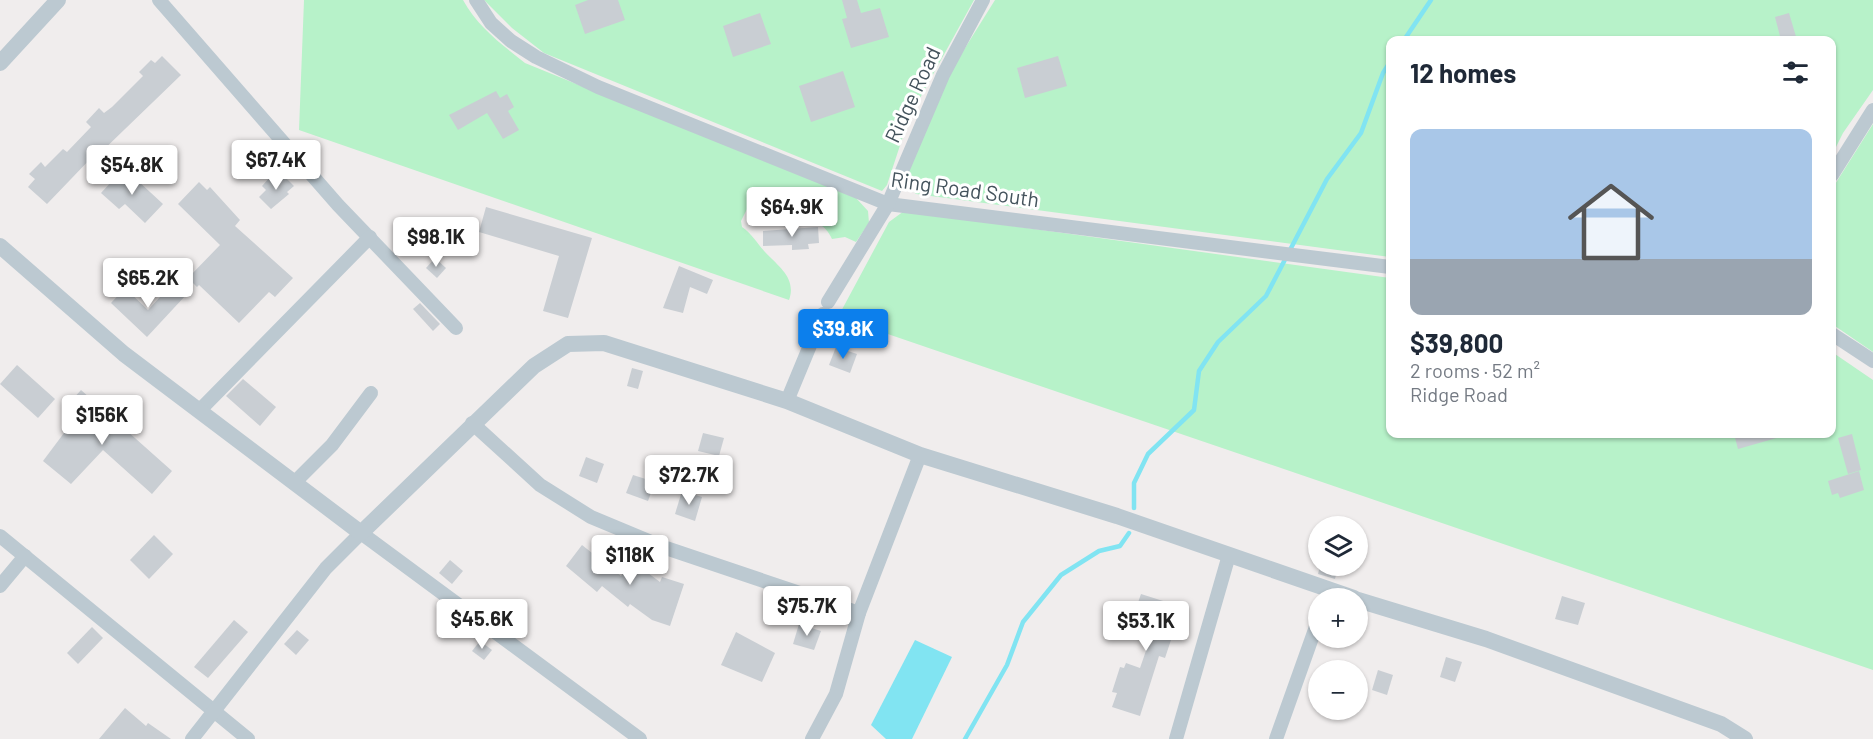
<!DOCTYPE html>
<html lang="en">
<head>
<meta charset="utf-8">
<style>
	body { margin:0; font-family:Barlow,sans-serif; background:#f6f6f7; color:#1f2937; height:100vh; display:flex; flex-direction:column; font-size:22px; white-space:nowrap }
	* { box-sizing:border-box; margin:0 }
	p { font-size:20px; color:#747a83 }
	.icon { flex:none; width:33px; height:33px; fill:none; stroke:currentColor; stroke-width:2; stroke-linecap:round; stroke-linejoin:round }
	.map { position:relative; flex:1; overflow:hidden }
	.side { position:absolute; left:1386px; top:36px; width:450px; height:402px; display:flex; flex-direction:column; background:#fff; border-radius:12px; box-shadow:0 2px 4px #0004 }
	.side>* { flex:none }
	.controls { position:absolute; left:1308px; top:516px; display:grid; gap:12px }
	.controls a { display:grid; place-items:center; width:60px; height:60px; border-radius:50%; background:#fff; box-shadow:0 2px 4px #0004; font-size:30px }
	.price { position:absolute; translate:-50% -51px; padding:0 14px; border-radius:6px; background:#fff; color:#222; font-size:20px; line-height:39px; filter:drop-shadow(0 2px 3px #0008) }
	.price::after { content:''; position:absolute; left:50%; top:36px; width:18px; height:14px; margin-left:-9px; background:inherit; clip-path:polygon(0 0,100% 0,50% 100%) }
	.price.selected { background:#0c7fec; color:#fff }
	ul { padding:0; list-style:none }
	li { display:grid; align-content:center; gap:12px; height:318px; padding:0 24px }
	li+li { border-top:2px solid #e0e1e3 }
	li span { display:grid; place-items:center; height:186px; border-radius:12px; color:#555 }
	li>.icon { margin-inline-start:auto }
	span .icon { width:108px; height:108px; fill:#fffc; stroke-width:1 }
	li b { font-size:26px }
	h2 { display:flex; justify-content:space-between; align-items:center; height:72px; padding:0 24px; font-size:26px }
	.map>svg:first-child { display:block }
</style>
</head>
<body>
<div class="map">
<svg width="1873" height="739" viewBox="0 0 1873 739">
	<rect width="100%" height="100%" fill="#f0eded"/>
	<g fill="#b7f2c9">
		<path d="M304,0H463C478,27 501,44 525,63L856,198L868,211L869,223L856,242L845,237L832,239C821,214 800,223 775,222L759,196L754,195L741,221L742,227C752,234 757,243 765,252C778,266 797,278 789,300L299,130Z"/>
		<path d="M484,0H974L909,118L887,185L882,191L544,53L512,28Z"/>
		<path d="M995,0H1873V90L1843,133L1832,155V40H1390V257L916,194L906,184L910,166L945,80Z"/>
		<path d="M1873,124V352L1832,324V189Z"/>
		<path d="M904,211L1390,278V434H1832V352L1873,380V670L838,317L889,222Z"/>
	</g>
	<path fill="#81e4f2" d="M915,640L952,657L912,739H886L871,725Z"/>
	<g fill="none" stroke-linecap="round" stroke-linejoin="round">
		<g stroke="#81e4f2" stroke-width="4.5">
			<path d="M1404,40L1431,0"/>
			<path d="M1134,508V483L1148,454L1194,410L1199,371L1218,342L1266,296L1327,179L1361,133L1383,73L1390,62"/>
			<path d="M965,739L1007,665L1023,622L1061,575L1099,551L1120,546L1129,533"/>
		</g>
	</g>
	<g fill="#c9ced3">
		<path d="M588,0H618L625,20L585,34L575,5Z"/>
		<path d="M842,0H857L861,13L880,8L889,37L851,48L842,19L847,18Z"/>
		<path d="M760,13L771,44L733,57L723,26Z"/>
		<path d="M1789,13L1797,40H1781L1775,17Z"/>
		<path d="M162,56L181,75L96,157L94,155L47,204L28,187L35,179L29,174L41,162L45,167L63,149L67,152L91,127L86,122L99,108L104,113L112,107L143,76L139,72L151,60L155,63Z"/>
		<path d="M1058,56L1067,86L1025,98L1017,68Z"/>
		<path d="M843,71L855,107L811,122L799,86Z"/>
		<path d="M496,91L500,98L507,94L514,107L508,111L519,130L503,139L487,113L458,130L449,115Z"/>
		<path d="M124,168L163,204L145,223L125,204L119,209L101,193Z"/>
		<path d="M282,174L294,186L287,192L289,194L271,209L259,197L266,190L262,186L272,175L276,179Z"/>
		<path d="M199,182L207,190L210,187L240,220L235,226L293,278L275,297L269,292L239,323L199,285L197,287L188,278L220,245L178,204Z"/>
		<path d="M486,207L592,238L568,318L543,311L559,256L479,232Z"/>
		<path d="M818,227L819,243L808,244L809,249L792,250V245L763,246V231Z"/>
		<path d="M435,258L446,268L437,278L426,268Z"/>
		<path d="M679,266L713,280L707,294L690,287L683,313L663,308Z"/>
		<path d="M173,283L186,295L147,337L111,303L125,288L148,310Z"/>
		<path d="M420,303L440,324L433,331L413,309Z"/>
		<path d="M836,347L857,354L850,373L829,365Z"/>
		<path d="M17,365L55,399L38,418L0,384Z"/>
		<path d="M632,368L643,371L638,389L627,386Z"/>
		<path d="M243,379L276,407L260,426L226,396Z"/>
		<path d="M81,390L172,471L152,494L103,450L71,484L43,461L73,421L62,411Z"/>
		<path d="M703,433L724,438L719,456L698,451Z"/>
		<path d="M1734,434H1780V437L1738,449Z"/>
		<path d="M1852,434L1861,470L1848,474L1838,438Z"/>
		<path d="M586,457L604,464L597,483L579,476Z"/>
		<path d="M1859,471L1864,490L1840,498L1838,493L1832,495L1828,481Z"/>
		<path d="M633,475L655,482L648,501L626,493Z"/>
		<path d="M682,491L702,497L695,521L675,514Z"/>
		<path d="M154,535L173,554L149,579L130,560Z"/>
		<path d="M582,545L621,576L627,568L631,570L636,564L660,582L662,577L684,584L670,626L652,620L630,604L628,607L602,586L597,592L566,566Z"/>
		<path d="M450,560L463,571L452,584L439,573Z"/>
		<path d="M1320,566H1338L1335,579L1318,574Z"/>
		<path d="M1141,594L1182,607L1165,658L1159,656L1140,716L1112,707L1117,693L1112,692L1120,667L1124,668L1126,663L1140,668L1150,639L1128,631Z"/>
		<path d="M1562,596L1585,603L1578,625L1555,619Z"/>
		<path d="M234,620L248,632L208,678L194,667Z"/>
		<path d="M799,624L821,631L814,650L793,644Z"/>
		<path d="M92,627L103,638L78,664L67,653Z"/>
		<path d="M297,630L309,640L296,655L284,644Z"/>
		<path d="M736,632L775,653L762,682L721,665Z"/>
		<path d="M480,641L492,650L484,660L472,651Z"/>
		<path d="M1446,657L1462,662L1455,682L1440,677Z"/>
		<path d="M1378,670L1393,675L1387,695L1372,690Z"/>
		<path d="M125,708L146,726L148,723L171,739H99Z"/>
	</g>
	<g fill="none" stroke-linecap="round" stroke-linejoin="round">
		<g stroke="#bcc9d1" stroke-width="14">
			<path d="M159,0L338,205L456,328"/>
			<path d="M476,0L491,23L511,41L536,57L598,87L888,204L1390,267"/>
			<path d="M1832,175L1873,110"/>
			<path d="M828,302L888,204L943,75L983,0"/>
			<path d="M1832,334L1873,361"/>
			<path d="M787,401L823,314"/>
			<path d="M199,411L370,237"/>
			<path d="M472,423L540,485L591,517L663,547L859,613"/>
			<path d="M294,483L332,445L371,393"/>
			<path d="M0,536L248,739"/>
			<path d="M0,586L25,556"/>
			<path d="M192,739L326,568L361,533L640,739"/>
			<path d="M812,739L836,694L859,613L920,455"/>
			<path d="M1176,739L1229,555"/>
			<path d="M1276,739L1318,621"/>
		</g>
		<g stroke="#bcc9d1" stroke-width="16">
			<path d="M0,63L58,0"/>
			<path d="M0,246L124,354L361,533L534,366L568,344L604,343L787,401L920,455L1117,516L1354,598"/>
			<path d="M1358,600L1486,639L1721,724L1745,739"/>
		</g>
	</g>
	<g text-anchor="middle" stroke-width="6" stroke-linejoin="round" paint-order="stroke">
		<g font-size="21" fill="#44535c" stroke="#fff">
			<text transform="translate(913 95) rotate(-65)" y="7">Ridge Road</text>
			<text transform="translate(965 190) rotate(8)" y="7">Ring Road South</text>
		</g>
	</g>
</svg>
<div class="controls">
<a><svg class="icon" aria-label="layers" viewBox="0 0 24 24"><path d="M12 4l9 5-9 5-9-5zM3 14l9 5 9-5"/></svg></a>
<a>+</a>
<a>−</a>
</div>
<b class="price" style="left:276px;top:191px">$67.4K</b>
<b class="price" style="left:132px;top:196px">$54.8K</b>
<b class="price" style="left:792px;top:238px">$64.9K</b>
<b class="price" style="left:436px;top:268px">$98.1K</b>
<b class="price" style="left:148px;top:309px">$65.2K</b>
<b class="price selected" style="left:843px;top:360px">$39.8K</b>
<b class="price" style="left:102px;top:446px">$156K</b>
<b class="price" style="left:689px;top:506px">$72.7K</b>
<b class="price" style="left:630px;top:586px">$118K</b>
<b class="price" style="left:807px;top:637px">$75.7K</b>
<b class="price" style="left:482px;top:650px">$45.6K</b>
<b class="price" style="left:1146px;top:652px">$53.1K</b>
<section class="side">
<h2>12 homes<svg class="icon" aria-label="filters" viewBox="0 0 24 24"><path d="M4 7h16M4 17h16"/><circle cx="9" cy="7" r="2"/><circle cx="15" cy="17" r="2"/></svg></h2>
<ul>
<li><span style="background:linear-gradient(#a9c7e8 70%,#9aa5b1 0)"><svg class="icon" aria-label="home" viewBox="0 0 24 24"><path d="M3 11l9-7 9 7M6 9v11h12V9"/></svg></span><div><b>$39,800</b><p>2 rooms · 52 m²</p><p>Ridge Road</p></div></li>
</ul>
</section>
</div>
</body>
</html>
